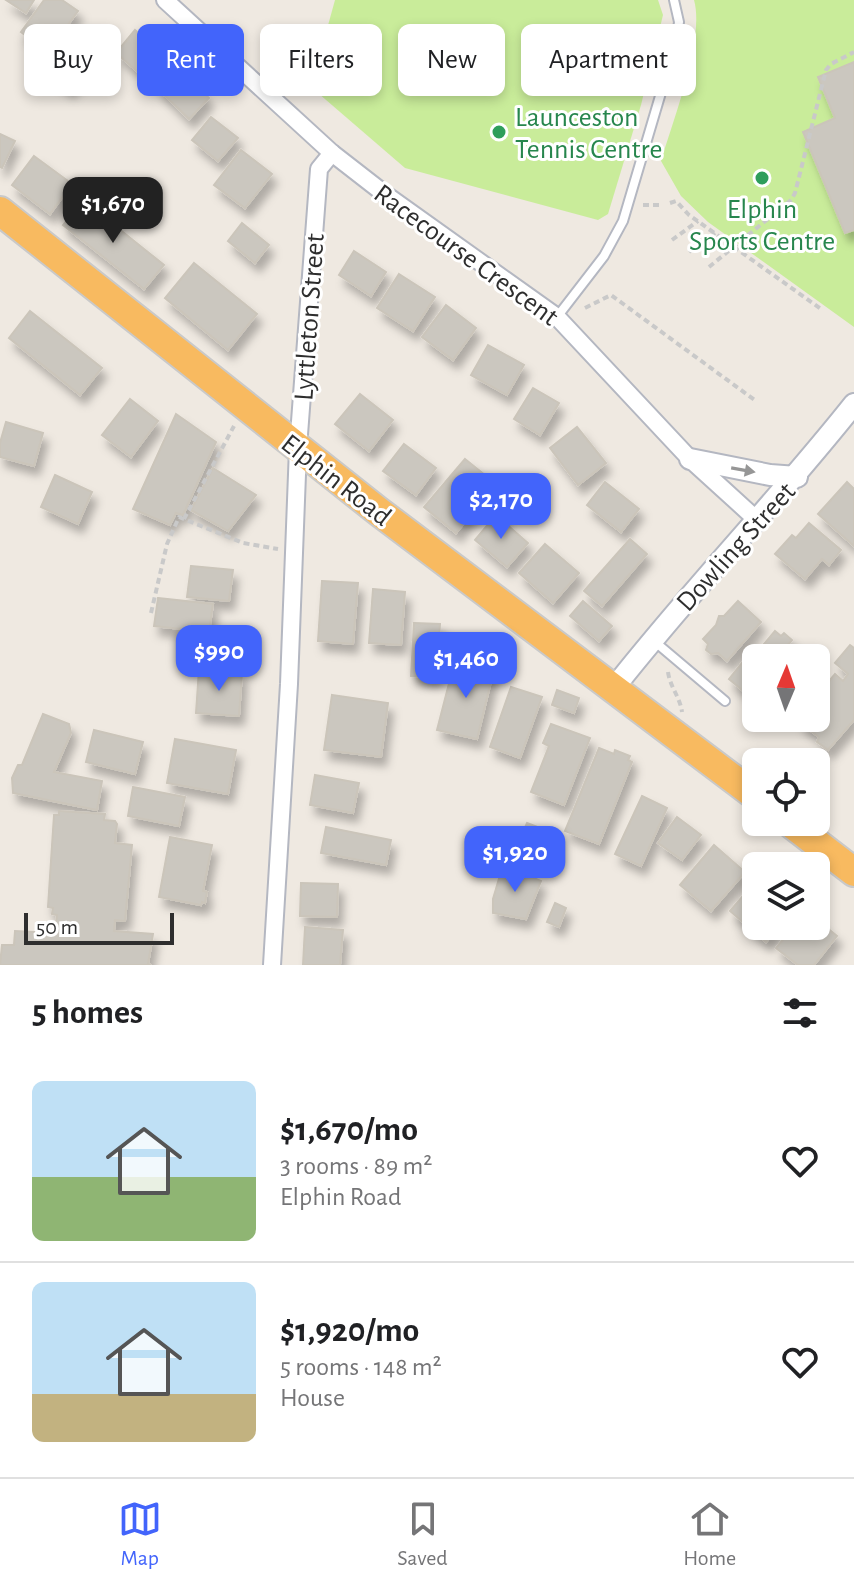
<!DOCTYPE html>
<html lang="en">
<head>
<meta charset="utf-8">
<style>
	body { margin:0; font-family:"Alegreya Sans",sans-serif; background:#f2f2f2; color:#202124; height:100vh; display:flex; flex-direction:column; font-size:30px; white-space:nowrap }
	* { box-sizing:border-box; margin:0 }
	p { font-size:26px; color:#757577 }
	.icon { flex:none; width:44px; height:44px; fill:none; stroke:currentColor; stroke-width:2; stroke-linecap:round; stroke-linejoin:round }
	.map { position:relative; height:965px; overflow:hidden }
	.side { display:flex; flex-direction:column; background:#fff; flex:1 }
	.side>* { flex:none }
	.banner { position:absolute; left:24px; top:24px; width:806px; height:72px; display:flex; gap:16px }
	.needle { width:52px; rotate:2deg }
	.buttons { position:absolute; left:742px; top:644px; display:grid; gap:16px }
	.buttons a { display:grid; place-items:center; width:88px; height:88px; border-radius:12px; background:#fff; box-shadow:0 4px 12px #0003; font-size:40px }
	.scale { position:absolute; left:24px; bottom:20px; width:150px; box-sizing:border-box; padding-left:8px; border:4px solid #2e2e2e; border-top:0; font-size:22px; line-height:28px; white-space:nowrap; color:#2e2e2e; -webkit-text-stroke:6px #fff; paint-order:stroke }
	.price { position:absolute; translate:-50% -68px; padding:0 18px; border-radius:16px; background:#4264fb; color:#fff; font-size:26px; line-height:52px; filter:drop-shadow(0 2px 4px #0008) }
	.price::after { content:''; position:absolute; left:50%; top:48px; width:24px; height:18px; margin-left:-12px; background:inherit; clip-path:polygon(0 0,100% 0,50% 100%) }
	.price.selected { background:#222; color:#fff }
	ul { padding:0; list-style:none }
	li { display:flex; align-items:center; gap:24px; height:200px; padding:0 32px }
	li+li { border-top:2px solid #e0e0e0 }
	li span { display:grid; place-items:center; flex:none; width:224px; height:160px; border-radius:12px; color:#555 }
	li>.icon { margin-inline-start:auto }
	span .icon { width:96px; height:96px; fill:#fffc; stroke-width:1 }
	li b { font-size:34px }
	h2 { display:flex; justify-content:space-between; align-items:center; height:96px; padding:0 32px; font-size:34px }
	.pill { padding:0 28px; border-radius:12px; background:#fff; box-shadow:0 4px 12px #0003; font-size:28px; line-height:72px }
	.pill.selected { background:#4264fb; color:#fff }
	.menu { display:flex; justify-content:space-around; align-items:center; height:112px; border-top:2px solid #e0e0e0; background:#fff; font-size:22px; color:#757577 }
	.menu a { display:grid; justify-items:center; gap:4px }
	.menu .selected { color:#4264fb }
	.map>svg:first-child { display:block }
</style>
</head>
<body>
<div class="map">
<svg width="854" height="965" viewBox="0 0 854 965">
	<defs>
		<filter id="shadow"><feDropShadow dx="5" dy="9" stdDeviation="4" flood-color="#0004"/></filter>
	</defs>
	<rect width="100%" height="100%" fill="#efe9e1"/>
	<g fill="#c9ec9a">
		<path d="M335,0H658L663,15L641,105L608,214L598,220L405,168L311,87Z"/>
		<path d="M694,0H854V327L708,222L681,196L661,161C673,120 705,39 694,0Z"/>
	</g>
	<g fill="#cbc7bf" stroke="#cbc5ba" stroke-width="2" filter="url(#shadow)">
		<path d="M6,0H34L26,13Z"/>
		<path d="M44,0H62L78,11L48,52L21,32Z"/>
		<path d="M135,30L172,62L152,84L116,53Z"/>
		<path d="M72,33L97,52L69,89L44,70Z"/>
		<path d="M854,62V230L845,233L803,132L835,118L818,77Z"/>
		<path d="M176,66L209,98L189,119L156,87Z"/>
		<path d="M211,117L238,138L218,161L192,140Z"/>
		<path d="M0,134L15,141L2,168L0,167Z"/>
		<path d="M241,150L272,174L245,208L214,185Z"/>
		<path d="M34,156L72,184L50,214L12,185Z"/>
		<path d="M83,200L164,265L144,289L63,225Z"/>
		<path d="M242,223L269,245L255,263L228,241Z"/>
		<path d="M354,251L386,272L371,296L339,275Z"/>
		<path d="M194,263L257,314L228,350L165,298Z"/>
		<path d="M399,274L435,297L413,331L377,308Z"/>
		<path d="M446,305L476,328L453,360L422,337Z"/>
		<path d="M30,311L102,368L80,395L9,338Z"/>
		<path d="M488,345L524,365L507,395L471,375Z"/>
		<path d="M533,388L559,403L540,435L514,419Z"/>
		<path d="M360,394L393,420L369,451L335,424Z"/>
		<path d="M130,399L158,421L131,457L102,435Z"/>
		<path d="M176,414L216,442L183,515L176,513L170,525L133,509Z"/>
		<path d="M6,422L43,433L34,466L0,457V443Z"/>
		<path d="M577,427L606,463L578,485L550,448Z"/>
		<path d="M404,444L436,468L416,495L383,471Z"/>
		<path d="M465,459L496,484L456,533L424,507Z"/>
		<path d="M213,468L256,495L228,531L191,510Z"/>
		<path d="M55,475L92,492L78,524L41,507Z"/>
		<path d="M605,482L639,509L621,532L587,505Z"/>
		<path d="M847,482L854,489V546L818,514Z"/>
		<path d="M496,515L528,543L507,567L475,540Z"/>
		<path d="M809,523L841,550L829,565L822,559L805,579L775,554L792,535L796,538Z"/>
		<path d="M630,539L647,554L602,606L584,591Z"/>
		<path d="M545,544L579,573L553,603L519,573Z"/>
		<path d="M191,566L233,570L229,601L187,597Z"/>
		<path d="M322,581L358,583L353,644L318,641Z"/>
		<path d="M373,589L405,592L401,645L369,643Z"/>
		<path d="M158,598L213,604L209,632L154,626Z"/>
		<path d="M583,601L612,626L599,641L570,616Z"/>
		<path d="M738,601L761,622L727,661L718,653L711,654L706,650L708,644L703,639L716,625L719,616H724Z"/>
		<path d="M414,623L440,624L436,678L411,676Z"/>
		<path d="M775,631L781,636L784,633L792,640L777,658H756V683L747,694L729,679L750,653L754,656Z"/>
		<path d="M850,645L854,648V720L828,750L817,742L819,737L799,722L802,718H816V692L822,683L825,686L835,674L843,681L848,674L835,663Z"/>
		<path d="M787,646L801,658H777Z"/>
		<path d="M455,660L494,669L477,739L437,730Z"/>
		<path d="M199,669L242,673L239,716L196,713Z"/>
		<path d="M511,687L542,697L520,758L490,747Z"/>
		<path d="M557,690L579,698L574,713L552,705Z"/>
		<path d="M332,695L388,703L381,757L324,750Z"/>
		<path d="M43,714L69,724L71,733L54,772L102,781L97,810L13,793L12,778L18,765H22Z"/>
		<path d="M551,724L590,738L564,805L531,792L549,746L543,743Z"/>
		<path d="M94,730L143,742L135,774L86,762Z"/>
		<path d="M175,739L236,750L228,794L167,783Z"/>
		<path d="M599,748L614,754L615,750L630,756L628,760L632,762L599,844L565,831Z"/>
		<path d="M315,775L359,783L353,813L310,805Z"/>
		<path d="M133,787L185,797L179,826L128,816Z"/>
		<path d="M642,796L667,808L641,866L615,854Z"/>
		<path d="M59,811L105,814L104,820L115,821L117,824L115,843L132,845L125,921L115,920L114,931L153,934L148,964L151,965H0L2,945H14L15,931L55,933L57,915L52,914L53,908L48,907L54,815H59Z"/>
		<path d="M677,817L701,835L682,860L658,843Z"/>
		<path d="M527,823L543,829L539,839L523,832Z"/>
		<path d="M326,827L391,840L386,865L321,853Z"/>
		<path d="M170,837L212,845L203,891L207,892L205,903L202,902L201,905L159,897Z"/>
		<path d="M714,845L745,872L711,911L680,885Z"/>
		<path d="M503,865L541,881L526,919L493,913V899Z"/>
		<path d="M756,881V926H780L766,942L730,911Z"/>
		<path d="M301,883L338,884L337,917L300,916Z"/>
		<path d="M555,903L566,908L559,927L547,922Z"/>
		<path d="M816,919L837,936L814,965H798L776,948L794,926H816Z"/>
		<path d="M305,927L343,930L340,965H303Z"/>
	</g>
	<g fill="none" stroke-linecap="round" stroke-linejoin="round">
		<defs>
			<g id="service">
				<path d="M557,317L604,256L623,221L676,42L679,22L674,0"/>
				<path d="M654,641L725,701"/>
			</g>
			<g id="minor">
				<path d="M165,0L332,153L386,195L557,317L690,459L757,520"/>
				<path d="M272,965L289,684L298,448L319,169L332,153"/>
			</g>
			<g id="tertiary">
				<path d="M690,459L770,475L797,477"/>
				<path d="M614,688C691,590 777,501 854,404"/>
			</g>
			<g id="trunk">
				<path d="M0,211L378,511L756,796"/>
				<path d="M789,822L854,872"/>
			</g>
		</defs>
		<use href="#service" stroke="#b4b7c1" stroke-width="12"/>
		<use href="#minor" stroke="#b4b7c1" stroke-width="20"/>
		<use href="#tertiary" stroke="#b4b7c1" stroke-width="24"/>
		<use href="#trunk" stroke="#c9c9c9" stroke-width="32"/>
		<g stroke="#c9c9c9" stroke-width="4" stroke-dasharray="6 4" stroke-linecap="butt">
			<path d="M670,203L676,201L689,215L821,309"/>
			<path d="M643,205H659"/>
			<path d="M672,240L698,221"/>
			<path d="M689,252L715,233"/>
			<path d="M709,267L791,200L795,193L826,70L831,64L854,52"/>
			<path d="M585,308L611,295L756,401"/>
			<path d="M184,519L234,426"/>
			<path d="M151,613L167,544L179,517L243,543L278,549"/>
			<path d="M668,672C670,687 680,697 682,712"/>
		</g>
		<use href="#service" stroke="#fff" stroke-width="8"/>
		<use href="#minor" stroke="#fff" stroke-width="16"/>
		<use href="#tertiary" stroke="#fff" stroke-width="20"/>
		<use href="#trunk" stroke="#f8ba60" stroke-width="28"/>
	</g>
	<defs><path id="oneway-solid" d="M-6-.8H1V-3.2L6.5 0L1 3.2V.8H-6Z" transform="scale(2)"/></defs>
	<use fill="#969696" href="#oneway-solid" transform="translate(743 470) rotate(10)"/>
	<g fill="#2e9e5b" stroke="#fff" stroke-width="3">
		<circle cx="499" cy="132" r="8"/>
		<circle cx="762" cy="178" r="8"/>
	</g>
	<g text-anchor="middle" stroke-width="6" stroke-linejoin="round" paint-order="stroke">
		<g font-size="28" fill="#27864d" stroke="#fff" text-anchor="start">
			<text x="515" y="126">Launceston<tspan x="515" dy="32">Tennis Centre</tspan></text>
			<text x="762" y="218" text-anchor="middle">Elphin<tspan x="762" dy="32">Sports Centre</tspan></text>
		</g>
		<g font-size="28" fill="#2e2e2e" stroke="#fff">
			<text transform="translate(467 254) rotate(36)" y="10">Racecourse Crescent</text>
			<text transform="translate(308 317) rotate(-86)" y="10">Lyttleton Street</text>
			<text transform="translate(337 479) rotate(38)" y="10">Elphin Road</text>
			<text transform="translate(735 546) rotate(-48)" y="10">Dowling Street</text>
		</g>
	</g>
</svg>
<div class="buttons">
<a><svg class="needle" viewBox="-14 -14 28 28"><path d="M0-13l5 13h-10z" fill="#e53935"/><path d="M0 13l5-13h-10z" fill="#757577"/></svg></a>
<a><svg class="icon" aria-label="locate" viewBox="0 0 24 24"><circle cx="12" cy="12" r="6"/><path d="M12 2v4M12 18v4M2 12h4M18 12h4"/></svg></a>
<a><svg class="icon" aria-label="layers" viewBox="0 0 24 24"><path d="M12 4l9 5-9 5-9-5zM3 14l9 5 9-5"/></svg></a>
</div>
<div class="scale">50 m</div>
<b class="price selected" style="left:113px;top:245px">$1,670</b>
<b class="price" style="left:501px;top:541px">$2,170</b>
<b class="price" style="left:219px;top:693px">$990</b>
<b class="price" style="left:466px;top:700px">$1,460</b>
<b class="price" style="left:515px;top:894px">$1,920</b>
<div class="banner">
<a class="pill">Buy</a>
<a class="pill selected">Rent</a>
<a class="pill">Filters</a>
<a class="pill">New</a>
<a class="pill">Apartment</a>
</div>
</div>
<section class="side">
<h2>5 homes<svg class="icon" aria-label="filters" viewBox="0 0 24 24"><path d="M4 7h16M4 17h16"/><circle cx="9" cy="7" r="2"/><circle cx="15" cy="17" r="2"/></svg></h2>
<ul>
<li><span style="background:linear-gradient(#bfe0f5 60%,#8fb573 0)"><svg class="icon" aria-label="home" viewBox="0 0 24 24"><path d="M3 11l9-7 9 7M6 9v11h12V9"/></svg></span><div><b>$1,670/mo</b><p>3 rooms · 89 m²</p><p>Elphin Road</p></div><svg class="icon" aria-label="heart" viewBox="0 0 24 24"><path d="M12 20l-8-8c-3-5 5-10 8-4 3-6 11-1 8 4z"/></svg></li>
<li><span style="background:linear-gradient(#bfe0f5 70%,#c2b280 0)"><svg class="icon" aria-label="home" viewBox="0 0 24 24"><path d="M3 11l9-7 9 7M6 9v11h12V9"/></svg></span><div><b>$1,920/mo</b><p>5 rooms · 148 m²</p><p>House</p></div><svg class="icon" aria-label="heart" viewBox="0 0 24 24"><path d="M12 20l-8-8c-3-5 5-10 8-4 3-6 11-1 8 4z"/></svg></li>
</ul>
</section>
<nav class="menu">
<a class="selected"><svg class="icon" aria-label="map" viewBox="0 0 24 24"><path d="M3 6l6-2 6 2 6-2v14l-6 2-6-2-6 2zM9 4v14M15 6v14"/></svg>Map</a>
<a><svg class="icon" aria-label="saved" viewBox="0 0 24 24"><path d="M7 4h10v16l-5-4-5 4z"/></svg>Saved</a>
<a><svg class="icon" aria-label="home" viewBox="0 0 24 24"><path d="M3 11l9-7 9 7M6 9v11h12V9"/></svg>Home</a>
</nav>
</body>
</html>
